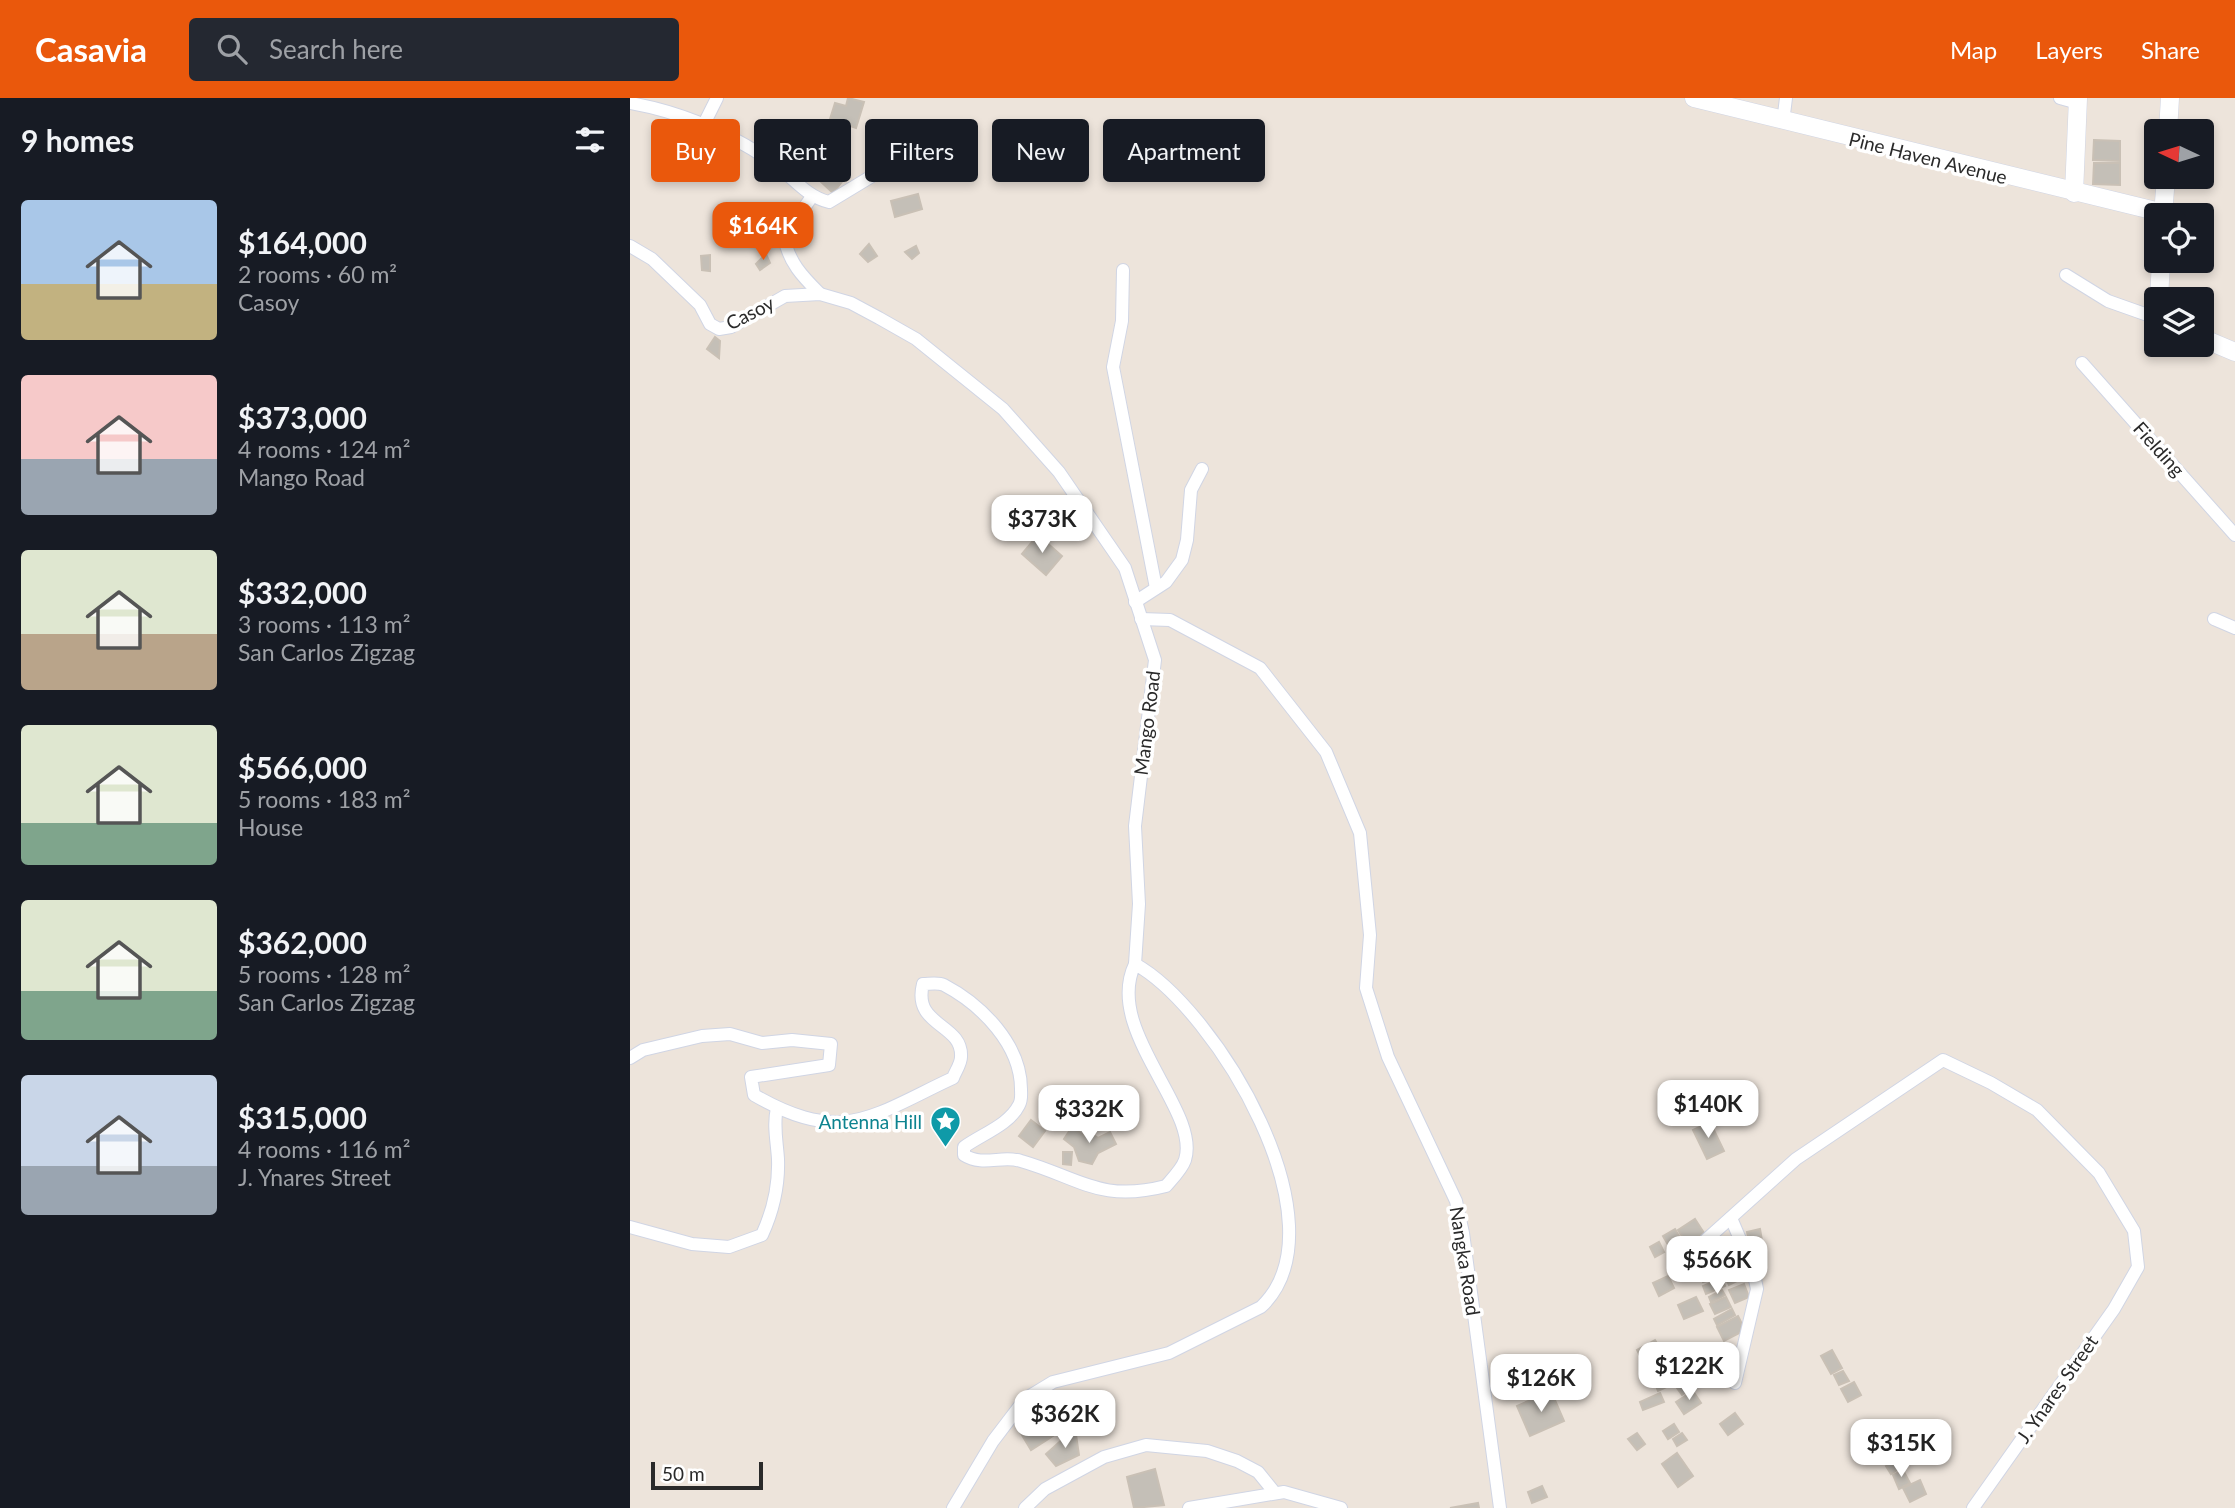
<!DOCTYPE html>
<html lang="en">
<head>
<meta charset="utf-8">
<style>
	body { margin:0; font-family:Lato,sans-serif; background:#242831; color:#f1f3f6; height:100vh; display:flex; flex-direction:column; font-size:26px; white-space:nowrap }
	* { box-sizing:border-box; margin:0 }
	p { font-size:23px; color:#9ea1a6 }
	.icon { flex:none; width:38px; height:38px; fill:none; stroke:currentColor; stroke-width:2; stroke-linecap:round; stroke-linejoin:round }
	.map { position:relative; flex:1; overflow:hidden }
	.side { display:flex; flex-direction:column; background:#171b24; width:630px }
	.side>* { flex:none }
	.banner { position:absolute; left:21px; top:21px; width:665px; height:63px; display:flex; gap:14px }
	.needle { width:46px; rotate:274deg }
	.tools { position:absolute; left:1514px; top:21px; display:grid; gap:14px }
	.tools a { display:grid; place-items:center; width:70px; height:70px; border-radius:7px; background:#171b24; box-shadow:0 4px 10px #0003; font-size:35px }
	.scale { position:absolute; left:21px; bottom:18px; width:112px; box-sizing:border-box; padding-left:7px; border:4px solid #2a2a2a; border-top:0; font-size:19px; line-height:24px; white-space:nowrap; color:#2a2a2a; -webkit-text-stroke:5px #fff; paint-order:stroke }
	.price { position:absolute; translate:-50% -60px; padding:0 16px; border-radius:14px; background:#fff; color:#222; font-size:23px; line-height:46px; filter:drop-shadow(0 2px 4px #0008) }
	.price::after { content:''; position:absolute; left:50%; top:42px; width:21px; height:16px; margin-left:-10px; background:inherit; clip-path:polygon(0 0,100% 0,50% 100%) }
	.price.selected { background:#ea580c; color:#fff }
	ul { padding:0; list-style:none }
	li { display:flex; align-items:center; gap:21px; height:175px; padding:0 21px }
	li span { display:grid; place-items:center; flex:none; width:196px; height:140px; border-radius:7px; color:#555 }
	li>.icon { margin-inline-start:auto }
	span .icon { width:84px; height:84px; fill:#fffc; stroke-width:1 }
	li b { font-size:30px }
	h2 { display:flex; justify-content:space-between; align-items:center; height:84px; padding:0 21px; font-size:30px }
	.pill { padding:0 24px; border-radius:7px; background:#171b24; box-shadow:0 4px 10px #0003; font-size:24px; line-height:63px }
	.pill.selected { background:#ea580c; color:#fff }
	header { display:flex; align-items:center; gap:42px; box-sizing:border-box; height:98px; padding:0 35px; background:#ea580c; color:#fff }
	header strong { font-size:33px }
	nav { display:flex; gap:38px; margin-inline-start:auto; font-size:24px }
	.search { width:490px; height:63px; background:#242831; display:flex; align-items:center; gap:18px; box-sizing:border-box; padding:0 24px; border-radius:7px; color:#9ea1a6; font-size:26px }
	main { display:flex; flex:1; min-height:0 }
	.map>svg:first-child { display:block }
</style>
</head>
<body>
<header>
<strong>Casavia</strong>
<div class="search"><svg class="icon" aria-label="search" viewBox="0 0 24 24"><circle cx="10" cy="10" r="6"/><path d="M15 15l6 6"/></svg>Search here</div>
<nav><a>Map</a><a>Layers</a><a>Share</a></nav>
</header>
<main>
<section class="side">
<h2>9 homes<svg class="icon" aria-label="filters" viewBox="0 0 24 24"><path d="M4 7h16M4 17h16"/><circle cx="9" cy="7" r="2"/><circle cx="15" cy="17" r="2"/></svg></h2>
<ul>
<li><span style="background:linear-gradient(#a9c7e8 60%,#c2b280 0)"><svg class="icon" aria-label="home" viewBox="0 0 24 24"><path d="M3 11l9-7 9 7M6 9v11h12V9"/></svg></span><div><b>$164,000</b><p>2 rooms · 60 m²</p><p>Casoy</p></div></li>
<li><span style="background:linear-gradient(#f6c9c9 60%,#9aa5b1 0)"><svg class="icon" aria-label="home" viewBox="0 0 24 24"><path d="M3 11l9-7 9 7M6 9v11h12V9"/></svg></span><div><b>$373,000</b><p>4 rooms · 124 m²</p><p>Mango Road</p></div></li>
<li><span style="background:linear-gradient(#dfe7d0 60%,#b9a48a 0)"><svg class="icon" aria-label="home" viewBox="0 0 24 24"><path d="M3 11l9-7 9 7M6 9v11h12V9"/></svg></span><div><b>$332,000</b><p>3 rooms · 113 m²</p><p>San Carlos Zigzag</p></div></li>
<li><span style="background:linear-gradient(#dfe7d0 70%,#7fa58c 0)"><svg class="icon" aria-label="home" viewBox="0 0 24 24"><path d="M3 11l9-7 9 7M6 9v11h12V9"/></svg></span><div><b>$566,000</b><p>5 rooms · 183 m²</p><p>House</p></div></li>
<li><span style="background:linear-gradient(#dfe7d0 65%,#7fa58c 0)"><svg class="icon" aria-label="home" viewBox="0 0 24 24"><path d="M3 11l9-7 9 7M6 9v11h12V9"/></svg></span><div><b>$362,000</b><p>5 rooms · 128 m²</p><p>San Carlos Zigzag</p></div></li>
<li><span style="background:linear-gradient(#c9d6e8 65%,#9aa5b1 0)"><svg class="icon" aria-label="home" viewBox="0 0 24 24"><path d="M3 11l9-7 9 7M6 9v11h12V9"/></svg></span><div><b>$315,000</b><p>4 rooms · 116 m²</p><p>J. Ynares Street</p></div></li>
</ul>
</section>
<div class="map">
<svg width="1605" height="1410" viewBox="0 0 1605 1410">
	<rect width="100%" height="100%" fill="#ede4db"/>
	<g fill="#c4bfb7" stroke="#c9c0b5" stroke-width="2">
		<path d="M218,0L234,4L226,30L200,21L205,5L216,8Z"/>
		<path d="M1464,42L1490,43V63L1463,62Z"/>
		<path d="M1464,65H1490V87L1463,86Z"/>
		<path d="M202,69L214,81L203,95L190,83Z"/>
		<path d="M288,96L292,111L265,119L261,103Z"/>
		<path d="M239,146L247,158L238,164L230,156Z"/>
		<path d="M286,148L289,155L282,161L275,154Z"/>
		<path d="M136,156L140,165L130,172L126,166Z"/>
		<path d="M80,157V173L72,172L71,158Z"/>
		<path d="M85,239L90,243L89,260L77,251Z"/>
		<path d="M408,437L432,458L416,477L392,456Z"/>
		<path d="M1067,1003L1074,1016L1056,1025L1050,1012Z"/>
		<path d="M401,1022L415,1033L403,1049L389,1038Z"/>
		<path d="M1080,1024L1094,1053L1077,1061L1063,1032Z"/>
		<path d="M442,1029L455,1038L457,1032L468,1040L480,1034L486,1046L468,1055L462,1066L449,1063L444,1049L434,1041Z"/>
		<path d="M433,1054H442L441,1067L433,1066Z"/>
		<path d="M1065,1121L1074,1135L1057,1146L1048,1132Z"/>
		<path d="M1045,1131L1053,1145L1041,1152L1033,1138Z"/>
		<path d="M1130,1131L1133,1148L1121,1151L1117,1134Z"/>
		<path d="M1094,1142L1097,1150L1085,1155L1082,1147Z"/>
		<path d="M1029,1144L1034,1154L1025,1159L1020,1149Z"/>
		<path d="M1115,1169L1119,1177L1099,1187L1095,1179Z"/>
		<path d="M1082,1170L1086,1180L1073,1184L1069,1174Z"/>
		<path d="M1038,1178L1044,1190L1029,1198L1023,1185Z"/>
		<path d="M1092,1180L1095,1188L1076,1196L1073,1188Z"/>
		<path d="M1114,1186L1119,1199L1105,1205L1099,1192Z"/>
		<path d="M1092,1192L1095,1197L1081,1204L1079,1199Z"/>
		<path d="M1066,1199L1073,1213L1054,1221L1048,1207Z"/>
		<path d="M1096,1199L1101,1209L1085,1216L1080,1206Z"/>
		<path d="M1102,1211L1105,1217L1087,1227L1084,1221Z"/>
		<path d="M1108,1218L1115,1232L1094,1243L1087,1229Z"/>
		<path d="M1025,1242L1033,1256L1014,1266L1007,1252Z"/>
		<path d="M1202,1252L1212,1270L1201,1276L1191,1258Z"/>
		<path d="M1033,1268L1041,1287L1028,1293L1020,1274Z"/>
		<path d="M1213,1273L1219,1283L1209,1287L1204,1277Z"/>
		<path d="M1057,1284L1061,1291L1052,1297L1047,1290Z"/>
		<path d="M1224,1284L1231,1297L1218,1304L1211,1291Z"/>
		<path d="M921,1293L934,1323L900,1338L887,1308Z"/>
		<path d="M1063,1293L1071,1305L1054,1316L1046,1304Z"/>
		<path d="M1030,1295L1034,1304L1013,1312L1010,1304Z"/>
		<path d="M1105,1315L1113,1326L1098,1337L1090,1326Z"/>
		<path d="M410,1317L423,1338L401,1352L389,1332Z"/>
		<path d="M1044,1326L1049,1334L1038,1341L1033,1333Z"/>
		<path d="M445,1330L449,1357L426,1368L416,1356Z"/>
		<path d="M1007,1335L1015,1346L1007,1352L998,1341Z"/>
		<path d="M1052,1335L1057,1342L1047,1348L1043,1341Z"/>
		<path d="M1258,1336L1271,1357L1256,1366L1243,1345Z"/>
		<path d="M1047,1355L1063,1378L1048,1389L1032,1366Z"/>
		<path d="M1265,1363L1270,1370L1261,1376L1256,1368Z"/>
		<path d="M525,1371L534,1407L504,1410L497,1379Z"/>
		<path d="M1273,1372L1280,1385L1269,1391L1263,1377Z"/>
		<path d="M1290,1382L1296,1396L1280,1404L1273,1390Z"/>
		<path d="M912,1388L917,1399L902,1405L898,1394Z"/>
		<path d="M848,1405L849,1410H820Z"/>
	</g>
	<g fill="none" stroke-linecap="round" stroke-linejoin="round">
		<defs>
			<g id="street">
				<path d="M1430,0L1448,5"/>
				<path d="M0,5C51,14 96,33 139,62C161,76 174,98 199,104L247,75"/>
				<path d="M75,24L87,0"/>
				<path d="M1153,24L1156,0"/>
				<path d="M181,100L154,138C158,164 173,179 190,196"/>
				<path d="M0,148L22,161L70,207L80,226L89,231L101,229L155,198L190,196L221,205L249,220L286,241L373,311L429,374L495,470L525,562L505,728L509,806L505,866"/>
				<path d="M493,172L492,223L483,269L526,490"/>
				<path d="M1436,177L1478,203L1526,220"/>
				<path d="M1452,265L1605,437"/>
				<path d="M505,504L536,484L552,462L557,442L561,392L572,371"/>
				<path d="M511,521L540,522L630,570L696,654L730,735L740,837L736,890L758,959L826,1103L833,1135L870,1410"/>
				<path d="M1584,521L1605,530"/>
				<path d="M0,960L13,952L72,938L100,936L132,945L162,942L201,946L199,967L121,979L124,997C213,1048 241,1018 323,980C325,974 331,966 331,959C333,925 282,929 293,886C299,886 308,884 314,887C352,907 391,947 391,991C391,997 392,1002 389,1007C379,1027 352,1036 334,1049V1057C353,1069 372,1057 391,1063C450,1080 470,1105 536,1088C542,1081 552,1071 555,1062C571,1012 473,932 505,866C586,911 717,1128 631,1209L539,1255L423,1284L395,1301L363,1343L323,1410"/>
				<path d="M1101,1120L1123,1172L1127,1191L1105,1285"/>
				<path d="M0,1129L62,1146L99,1149L132,1137C143,1113 149,1088 148,1061C147,1044 143,1027 147,1010"/>
				<path d="M1067,1150L1166,1061L1313,962L1361,985L1407,1012L1469,1075L1504,1133L1508,1169L1484,1211L1343,1410"/>
				<path d="M395,1410L415,1391L474,1359L516,1347L577,1353L607,1363L628,1374L645,1395"/>
				<path d="M559,1410L654,1394L711,1410"/>
			</g>
			<g id="secondary">
				<path d="M1064,0L1534,115"/>
				<path d="M1538,33L1540,0"/>
				<path d="M1444,95L1448,0"/>
				<path d="M1533,117L1536,79"/>
				<path d="M1529,201L1531,163"/>
				<path d="M1572,240L1605,254"/>
			</g>
		</defs>
		<use href="#street" stroke="#d0d5e4" stroke-width="14"/>
		<use href="#secondary" stroke="#d0d5e4" stroke-width="19"/>
		<use href="#street" stroke="#fff" stroke-width="12"/>
		<use href="#secondary" stroke="#fff" stroke-width="18"/>
	</g>
	<defs>
		<symbol id="sight-pin" viewBox="-11 -11 22 30"><path d="M0 17L-7.5 6A9.5 9.5 0 1 1 7.5 6Z" fill="#0f9aa8" stroke="#fff"/><path d="M0-6L1.8-2.2L6-1.7L2.9 1.2L3.7 5.4L0 3.3L-3.7 5.4L-2.9 1.2L-6-1.7L-1.8-2.2Z" fill="#fff"/></symbol>
	</defs>
	<g fill-rule="evenodd">
		<use href="#sight-pin" x="298" y="1006" width="35" height="47"/>
	</g>
	<g text-anchor="middle" stroke-width="7" stroke-linejoin="round" paint-order="stroke">
		<g font-size="19" fill="#2a2a2a" stroke="#fff">
			<text transform="translate(1298 60) rotate(14)" y="7">Pine Haven Avenue</text>
			<text transform="translate(120 215) rotate(-27)" y="7">Casoy</text>
			<text transform="translate(1529 351) rotate(48)" y="7">Fielding</text>
			<text transform="translate(517 625) rotate(-83)" y="7">Mango Road</text>
			<text transform="translate(835 1163) rotate(81)" y="7">Nangka Road</text>
			<text transform="translate(1427 1291) rotate(-55)" y="7">J. Ynares Street</text>
		</g>
		<g font-size="19" fill="#0d838f" stroke="#fff" text-anchor="end">
			<text x="292" y="1031">Antenna Hill</text>
		</g>
	</g>
</svg>
<div class="tools">
<a><svg class="needle" viewBox="-14 -14 28 28"><path d="M0-13l5 13h-10z" fill="#e53935"/><path d="M0 13l5-13h-10z" fill="#9ea1a6"/></svg></a>
<a><svg class="icon" aria-label="locate" viewBox="0 0 24 24"><circle cx="12" cy="12" r="6"/><path d="M12 2v4M12 18v4M2 12h4M18 12h4"/></svg></a>
<a><svg class="icon" aria-label="layers" viewBox="0 0 24 24"><path d="M12 4l9 5-9 5-9-5zM3 14l9 5 9-5"/></svg></a>
</div>
<div class="scale">50 m</div>
<b class="price selected" style="left:133px;top:164px">$164K</b>
<b class="price" style="left:412px;top:457px">$373K</b>
<b class="price" style="left:1078px;top:1042px">$140K</b>
<b class="price" style="left:459px;top:1047px">$332K</b>
<b class="price" style="left:1087px;top:1198px">$566K</b>
<b class="price" style="left:1059px;top:1304px">$122K</b>
<b class="price" style="left:911px;top:1316px">$126K</b>
<b class="price" style="left:435px;top:1352px">$362K</b>
<b class="price" style="left:1271px;top:1381px">$315K</b>
<div class="banner">
<a class="pill selected">Buy</a>
<a class="pill">Rent</a>
<a class="pill">Filters</a>
<a class="pill">New</a>
<a class="pill">Apartment</a>
</div>
</div>
</main>
</body>
</html>
